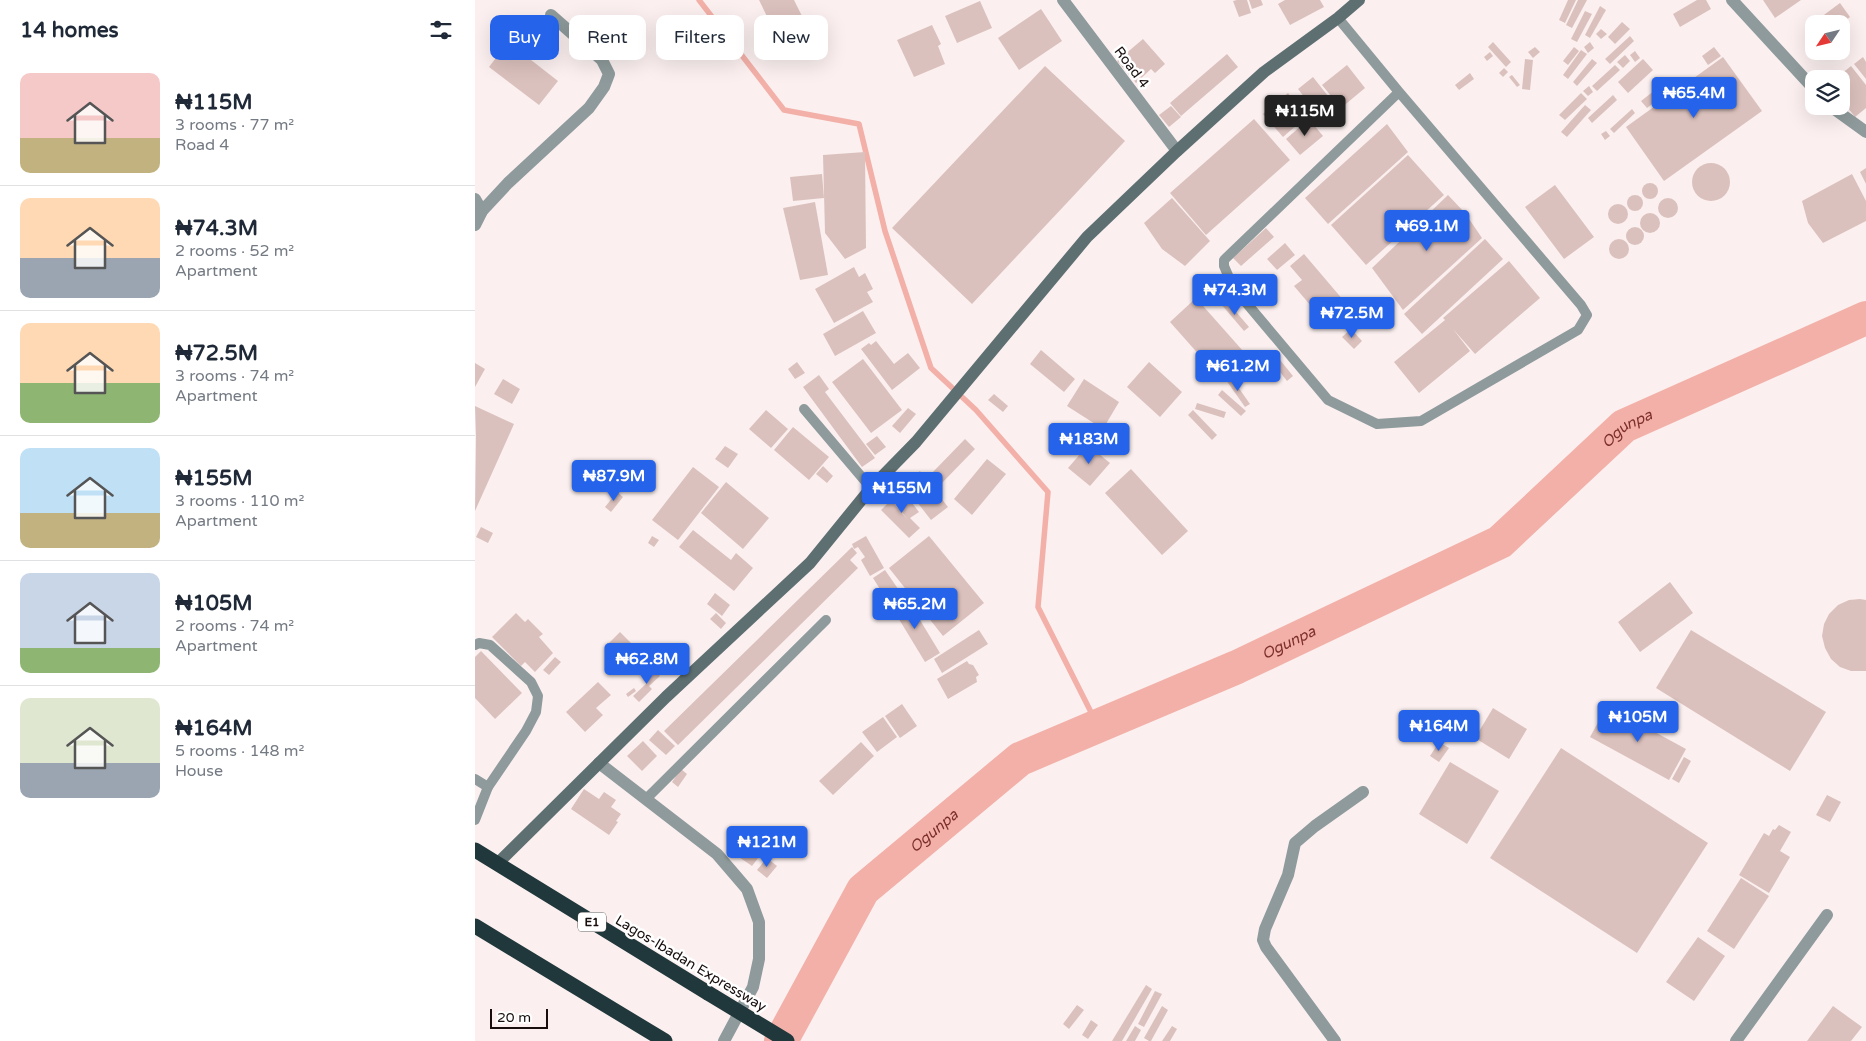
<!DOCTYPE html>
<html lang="en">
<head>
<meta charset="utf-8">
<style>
	body { margin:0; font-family:"Varela Round",sans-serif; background:#f2f2f3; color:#1f2937; height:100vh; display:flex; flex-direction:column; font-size:19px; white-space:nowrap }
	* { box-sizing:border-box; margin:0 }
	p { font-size:16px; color:#747a83 }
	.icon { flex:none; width:28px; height:28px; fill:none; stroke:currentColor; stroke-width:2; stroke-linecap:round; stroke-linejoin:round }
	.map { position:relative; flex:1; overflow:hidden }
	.details { display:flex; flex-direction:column; background:#fff; width:475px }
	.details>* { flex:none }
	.hud { position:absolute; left:15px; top:15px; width:475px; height:45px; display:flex; gap:10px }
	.needle { width:32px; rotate:235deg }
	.tools { position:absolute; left:1330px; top:15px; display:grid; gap:10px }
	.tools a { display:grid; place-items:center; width:45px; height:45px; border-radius:10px; background:#fff; box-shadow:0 5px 20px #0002; font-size:25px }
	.scale { position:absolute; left:15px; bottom:12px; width:58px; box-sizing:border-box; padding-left:5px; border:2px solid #170e0d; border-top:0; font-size:14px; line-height:18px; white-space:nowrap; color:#170e0d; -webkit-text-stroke:4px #fff; paint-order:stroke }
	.price { position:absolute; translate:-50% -42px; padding:0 11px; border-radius:5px; background:#2563eb; color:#fff; font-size:16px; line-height:32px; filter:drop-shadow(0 1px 2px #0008) }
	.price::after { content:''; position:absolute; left:50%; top:30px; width:15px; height:11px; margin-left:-8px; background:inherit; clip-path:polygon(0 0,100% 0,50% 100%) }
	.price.active { background:#222; color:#fff }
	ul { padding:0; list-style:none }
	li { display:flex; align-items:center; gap:15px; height:125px; padding:0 20px }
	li+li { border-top:1px solid #e0e1e3 }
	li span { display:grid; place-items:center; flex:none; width:140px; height:100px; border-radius:10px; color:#555 }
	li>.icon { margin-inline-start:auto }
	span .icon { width:60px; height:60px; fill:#fffc; stroke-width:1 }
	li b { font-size:21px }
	h2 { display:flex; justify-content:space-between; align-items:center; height:60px; padding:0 20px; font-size:21px }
	.tag { padding:0 18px; border-radius:10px; background:#fff; box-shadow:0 5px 20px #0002; font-size:18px; line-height:45px }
	.tag.active { background:#2563eb; color:#fff }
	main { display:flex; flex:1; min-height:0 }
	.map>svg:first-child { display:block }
</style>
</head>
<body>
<main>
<section class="details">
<h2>14 homes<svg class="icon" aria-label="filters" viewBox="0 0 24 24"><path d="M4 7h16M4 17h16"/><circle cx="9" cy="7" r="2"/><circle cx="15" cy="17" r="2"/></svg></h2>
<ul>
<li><span style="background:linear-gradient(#f6c9c9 65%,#c2b280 0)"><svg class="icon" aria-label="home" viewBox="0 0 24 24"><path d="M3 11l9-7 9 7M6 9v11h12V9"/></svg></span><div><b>₦115M</b><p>3 rooms · 77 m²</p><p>Road 4</p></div></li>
<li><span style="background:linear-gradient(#ffd9b3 60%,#9aa5b1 0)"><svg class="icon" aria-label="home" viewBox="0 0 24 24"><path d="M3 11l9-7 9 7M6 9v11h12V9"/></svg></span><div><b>₦74.3M</b><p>2 rooms · 52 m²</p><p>Apartment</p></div></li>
<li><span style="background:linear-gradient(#ffd9b3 60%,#8fb573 0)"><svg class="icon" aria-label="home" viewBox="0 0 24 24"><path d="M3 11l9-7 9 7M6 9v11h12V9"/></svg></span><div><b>₦72.5M</b><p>3 rooms · 74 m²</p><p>Apartment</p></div></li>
<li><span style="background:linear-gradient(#bfe0f5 65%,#c2b280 0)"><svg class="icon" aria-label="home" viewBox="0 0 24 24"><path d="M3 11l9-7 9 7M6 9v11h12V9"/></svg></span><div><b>₦155M</b><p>3 rooms · 110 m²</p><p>Apartment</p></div></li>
<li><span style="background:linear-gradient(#c9d6e8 75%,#8fb573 0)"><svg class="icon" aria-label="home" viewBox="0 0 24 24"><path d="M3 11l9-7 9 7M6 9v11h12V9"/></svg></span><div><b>₦105M</b><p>2 rooms · 74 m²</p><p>Apartment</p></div></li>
<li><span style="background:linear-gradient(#dfe7d0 65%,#9aa5b1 0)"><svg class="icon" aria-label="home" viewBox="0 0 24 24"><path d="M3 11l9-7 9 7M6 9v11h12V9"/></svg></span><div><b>₦164M</b><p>5 rooms · 148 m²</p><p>House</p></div></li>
</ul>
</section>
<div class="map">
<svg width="1391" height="1041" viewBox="0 0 1391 1041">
	<rect width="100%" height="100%" fill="#fbf0ef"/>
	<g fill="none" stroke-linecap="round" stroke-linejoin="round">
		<path stroke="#f2b0a8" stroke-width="5.5" d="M224,0L309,110L384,124L410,231L456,368L501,410L573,492L563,607L623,726"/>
		<path stroke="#f2b0a8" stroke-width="34" id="s1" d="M306,1041L388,890L545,759L762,667L1025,542L1149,426L1391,318"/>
	</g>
	<g fill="#dbc1bd">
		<path d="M284,0H319L332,26L304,41Z"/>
		<path d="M762,0H772L776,13L764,17L758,1Z"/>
		<path d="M774,0H786L788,5L777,9Z"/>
		<path d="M810,0H845L849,7L815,25L803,4Z"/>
		<path d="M1093,0H1101L1090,23L1084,20Z"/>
		<path d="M1103,0H1112L1097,28L1091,25Z"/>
		<path d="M1222,0H1231L1236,9L1205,27L1198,14Z"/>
		<path d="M1288,0H1326L1300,18Z"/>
		<path d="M505,1L517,28L482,43L470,16Z"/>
		<path d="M1365,3L1375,17L1366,24H1339V40L1330,29Z"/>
		<path d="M1125,6L1131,10L1115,38L1110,35Z"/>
		<path d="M566,9L587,41L544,70L523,38Z"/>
		<path d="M1110,11L1117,14L1102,42L1096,39Z"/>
		<path d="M1147,22L1155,29L1140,44L1133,37Z"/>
		<path d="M457,25L466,44L463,46L470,64L439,77L422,40Z"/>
		<path d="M1126,29L1132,34L1126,39L1121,34Z"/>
		<path d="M1155,36L1159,41L1135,64L1130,59Z"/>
		<path d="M668,39L690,64L680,73L676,69L661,83L642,61Z"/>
		<path d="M33,42L83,81L64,105L14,67Z"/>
		<path d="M1018,42L1036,62L1031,67L1013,47Z"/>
		<path d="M1115,42L1119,48L1113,53L1109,47Z"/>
		<path d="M1060,47L1065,52L1058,58L1053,52Z"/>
		<path d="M1099,47L1104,51L1093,65L1088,61Z"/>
		<path d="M1239,47L1246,56L1233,65L1227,56Z"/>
		<path d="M1106,50L1112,54L1093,79L1088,75Z"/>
		<path d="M1160,51L1165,58L1160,62L1155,55Z"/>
		<path d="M1015,52L1018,56L1012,61L1009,57Z"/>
		<path d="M752,54L763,67L706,116L695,103Z"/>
		<path d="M1150,55L1155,61L1148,68L1142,62Z"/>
		<path d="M1248,57L1287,111L1189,181L1151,127Z"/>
		<path d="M1388,57L1391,62V79L1379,64Z"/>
		<path d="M1050,59L1058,60L1055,90L1047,89Z"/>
		<path d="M1117,59L1122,63L1102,86L1098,82Z"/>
		<path d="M1168,59L1178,70L1153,93L1143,82Z"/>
		<path d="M872,65L890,88L866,108L847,85Z"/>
		<path d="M1140,65L1145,70L1122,91L1117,86Z"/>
		<path d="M570,66L650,141L497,304L417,228Z"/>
		<path d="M1376,66L1391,85V108L1380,117L1366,99V79H1360Z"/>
		<path d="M1029,68L1033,72L1028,77L1024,73Z"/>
		<path d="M995,73L999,79L984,90L980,85Z"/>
		<path d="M1037,75L1045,85L1042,87L1034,77Z"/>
		<path d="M838,77L868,115L856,125L849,118L847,120L823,89Z"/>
		<path d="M1114,86L1118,92L1113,96L1108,91Z"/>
		<path d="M1184,87L1189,95L1172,108L1166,101Z"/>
		<path d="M813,93L831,117L808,137L788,114Z"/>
		<path d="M1106,93L1112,99L1090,120L1084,115Z"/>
		<path d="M1138,95L1142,100L1117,123L1113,118Z"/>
		<path d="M1110,105L1116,110L1092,137L1086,132Z"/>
		<path d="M696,106L706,117L694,127L684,115Z"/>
		<path d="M1157,109L1160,113L1139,133L1135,129Z"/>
		<path d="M779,119L815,160L731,235L695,193Z"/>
		<path d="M834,119L848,136L825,155L811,139Z"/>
		<path d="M912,124L933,152L853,224L830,198Z"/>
		<path d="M1131,131L1135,136L1130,140L1126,134Z"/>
		<path d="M390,152L391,248L370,259L350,233L348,155Z"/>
		<path d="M933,155L969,195L891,265L856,225Z"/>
		<circle cx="1236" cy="182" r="19"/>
		<path d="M1391,168V184L1385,172Z"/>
		<path d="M347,174L349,198L318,201L315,177Z"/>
		<path d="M1377,174L1391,201V221L1348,243L1333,223L1327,201Z"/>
		<circle cx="1175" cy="191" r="8"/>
		<path d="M1080,185L1119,237L1089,259L1050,207Z"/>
		<circle cx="1160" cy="203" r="8"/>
		<path d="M973,195L990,213L1007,238L928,310L897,268Z"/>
		<circle cx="1193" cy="208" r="10"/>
		<path d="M697,198L735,241L710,266L687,249L669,223Z"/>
		<path d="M340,202L353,275L325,280L308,208Z"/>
		<circle cx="1143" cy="214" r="10"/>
		<circle cx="1175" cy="223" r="10"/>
		<circle cx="1160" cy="236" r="9"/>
		<path d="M791,228L799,237L766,266L758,258Z"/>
		<circle cx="1144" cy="249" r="10"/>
		<path d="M1010,239L1028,259L947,334L929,314Z"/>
		<path d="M810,243L820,255L802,270L792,259Z"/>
		<path d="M829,254L869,301L847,319L819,286L827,280L815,266Z"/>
		<path d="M1034,261L1065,298L1000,354L978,329L995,351L944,393L919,362L970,320L968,318Z"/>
		<path d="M379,267L384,277L390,273L398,289L392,292L398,302L359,323L340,289Z"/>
		<path d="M721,298L768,351L742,375L695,322Z"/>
		<path d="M751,300L774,327L769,331L746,304Z"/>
		<path d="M388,311L401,333L360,356L348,334Z"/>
		<path d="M876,329L887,341L879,349L867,337Z"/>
		<path d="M401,341L419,364L433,353L445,368L417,390L386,349L394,343L396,345Z"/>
		<path d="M566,350L600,379L589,392L555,364Z"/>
		<path d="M797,350L818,376L812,381L791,354Z"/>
		<path d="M388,359L427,410L396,433L357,382Z"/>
		<path d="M322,362L330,373L320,379L313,369Z"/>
		<path d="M674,362L707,392L685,417L652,387Z"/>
		<path d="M0,363L10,369L0,387Z"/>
		<path d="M344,375L354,389L350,392L400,458L387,467L328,387Z"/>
		<path d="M756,377L775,404L770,407L751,380Z"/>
		<path d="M28,379L45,389L37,404L19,394Z"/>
		<path d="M609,379L644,402L628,429L592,406Z"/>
		<path d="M747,390L771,411L766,416L743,395Z"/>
		<path d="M519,394L533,406L528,412L513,400Z"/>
		<path d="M722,403L751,412L749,418L720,409Z"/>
		<path d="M0,406L39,424L0,511L1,437Z"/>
		<path d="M433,408L441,414L425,433L417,426Z"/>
		<path d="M291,410L313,429L296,448L274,429Z"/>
		<path d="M718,410L742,435L737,440L713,415Z"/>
		<path d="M318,427L354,457L334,480L299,450Z"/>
		<path d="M402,436L411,447L400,455L391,444Z"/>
		<path d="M490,439L500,449L465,485L455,475Z"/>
		<path d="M613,445L635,463L615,486L593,468Z"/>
		<path d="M250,446L263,454L253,468L240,459Z"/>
		<path d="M512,459L531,474L497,515L479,499Z"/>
		<path d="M348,466L358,476L352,483L341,474Z"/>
		<path d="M218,467L244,487L203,540L177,520Z"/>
		<path d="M656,469L713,531L687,555L630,493Z"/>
		<path d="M445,471L473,507L456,520L428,484Z"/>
		<path d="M251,482L294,518L268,549L226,513Z"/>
		<path d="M427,490L444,512L435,518L445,528L434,538L406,510L416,500L433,520L416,498Z"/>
		<path d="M142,492L148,497L136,512L130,507Z"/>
		<path d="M6,527L18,533L13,543L1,537Z"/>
		<path d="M218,530L256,560L261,553L278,568L259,591L204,547Z"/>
		<path d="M177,536L184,540L179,547L173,543Z"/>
		<path d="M391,536L409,568L395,576L386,560L390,557L383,547L379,549L377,544Z"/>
		<path d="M454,536L509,603L468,636L414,568Z"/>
		<path d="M377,547L382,553L375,560L383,568L203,745L189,731Z"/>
		<path d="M410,570L428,596L415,605L398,578Z"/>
		<path d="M1195,582L1218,613L1165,652L1143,622Z"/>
		<path d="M240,593L255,605L247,616L232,604Z"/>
		<path d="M431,597L465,653L450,662L416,606Z"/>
		<path d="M1385,599L1391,600V671H1376L1365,667L1356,659L1350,648L1347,636L1349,624L1354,614L1363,605L1374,600Z"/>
		<path d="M41,613L50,622L53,619L68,634L64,637L78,653L60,672L50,662L46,666L17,637Z"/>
		<path d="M241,613L251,623L246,629L235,619Z"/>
		<path d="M504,630L513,644L467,673L459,659Z"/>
		<path d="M1216,630L1351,712L1315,771L1181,688Z"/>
		<path d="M145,632L160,647L147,660L132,645Z"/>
		<path d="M6,651L47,693L20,719L0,698V657Z"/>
		<path d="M161,655L175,668L170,674L156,661Z"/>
		<path d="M80,657L86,662L74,675L68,670Z"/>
		<path d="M492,661L494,664L498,665L504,675L501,677L502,682L473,699L462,679Z"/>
		<path d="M178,669L185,676L174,686L177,689L164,702L158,696L172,683L168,679Z"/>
		<path d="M123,682L136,695L121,708L128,715L110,732L91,712Z"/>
		<path d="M159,688L161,691L153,697L151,694Z"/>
		<path d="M427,704L442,726L425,738L410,716Z"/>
		<path d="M1132,706L1211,749L1194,780L1115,737Z"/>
		<path d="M1018,708L1052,729L1034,759L1000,738Z"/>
		<path d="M408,717L422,737L402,752L387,732Z"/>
		<path d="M183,730L200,746L191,755L174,740Z"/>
		<path d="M168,741L182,756L167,771L152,756Z"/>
		<path d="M386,742L399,756L358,795L344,781Z"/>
		<path d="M964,742L974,748L964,762L955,756Z"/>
		<path d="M1086,748L1233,843L1162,953L1015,858Z"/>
		<path d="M1209,757L1216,761L1204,783L1197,779Z"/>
		<path d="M975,762L1024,791L992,844L944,814Z"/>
		<path d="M206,769L212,774L203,787L197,782Z"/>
		<path d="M109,789L124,799L129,792L141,800L136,807L146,814L141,821L143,822L134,835L96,809Z"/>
		<path d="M1352,795L1366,802L1355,822L1341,815Z"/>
		<path d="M1304,825L1316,832L1305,851L1315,857L1294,893L1264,875L1289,833L1294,836L1298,829L1300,830Z"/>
		<path d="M274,843L287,853L277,866L264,857Z"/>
		<path d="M292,858L302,866L292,878L282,870Z"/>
		<path d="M1266,878L1294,896L1259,949L1232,931Z"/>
		<path d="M1223,937L1250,956L1219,1001L1191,982Z"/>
		<path d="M671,985L677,989L647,1041H637Z"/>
		<path d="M680,991L687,994L669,1027L663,1024Z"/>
		<path d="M602,1005L609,1010L594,1029L588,1024Z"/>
		<path d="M687,1006L693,1010L676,1041H674L669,1038Z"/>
		<path d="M1358,1006L1387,1027L1376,1041H1332Z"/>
		<path d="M616,1020L623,1025L613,1039L607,1035Z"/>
		<path d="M660,1026L666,1030L660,1041H651Z"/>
		<path d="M697,1026L702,1029L695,1041H687Z"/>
	</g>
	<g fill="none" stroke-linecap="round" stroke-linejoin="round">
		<g stroke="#8e9a9b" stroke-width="10">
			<path d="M863,18L924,92L1106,305L1112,315L1103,330L946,421L902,424L853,400L758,287L749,266V260L924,92"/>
			<path d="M329,409L396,488"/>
			<path d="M0,645L4,643L15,645L56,682L63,696L61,712L51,731L13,787L0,820"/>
			<path d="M0,779L13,787"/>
			<path d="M171,799L351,620"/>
		</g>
		<g stroke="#8e9a9b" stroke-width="12">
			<path d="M588,0L702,151"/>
			<path d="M1257,0L1339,89"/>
			<path d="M1355,106L1391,132"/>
			<path d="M0,199L7,211"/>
			<path d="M0,225L7,211L33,183L114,108L129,87L134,74L127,60L76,15"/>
			<path d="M124,763L242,854L272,889L284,922V959L278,987L249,1041"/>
			<path d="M860,1041L791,947L788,940L790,929L813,875L820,843L840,826L888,792"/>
			<path d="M1261,1041L1352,915"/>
		</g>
		<path stroke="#5e6f71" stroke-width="12" d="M22,864L191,697L335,563L396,488L441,442L612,237L702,151L789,72L863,18L884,0"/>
		<g stroke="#20383b" stroke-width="15">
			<path d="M0,850L233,993"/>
			<path d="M0,926L190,1041"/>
		</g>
		<path stroke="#20383b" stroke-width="15" d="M233,993L312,1041"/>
	</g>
	<g text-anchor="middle" stroke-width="5" stroke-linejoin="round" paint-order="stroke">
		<rect fill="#fff" stroke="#5d5656" stroke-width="1" x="103" y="912.5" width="28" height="19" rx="4"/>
		<g font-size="12" font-weight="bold" fill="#170e0d">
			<text x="117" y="926">E1</text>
		</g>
		<g font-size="14" fill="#170e0d" stroke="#fff">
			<text transform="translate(657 67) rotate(53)" y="5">Road 4</text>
			<text transform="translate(216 963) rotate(31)" y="5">Lagos-Ibadan Expressway</text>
		</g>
		<g font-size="15" font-style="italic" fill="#7d2f2a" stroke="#fff">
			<text dy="5" stroke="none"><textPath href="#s1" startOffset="1074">Ogunpa</textPath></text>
			<text dy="5" stroke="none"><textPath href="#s1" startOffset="669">Ogunpa</textPath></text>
			<text dy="5" stroke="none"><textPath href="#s1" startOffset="264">Ogunpa</textPath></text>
		</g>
	</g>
</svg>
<div class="tools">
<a><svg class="needle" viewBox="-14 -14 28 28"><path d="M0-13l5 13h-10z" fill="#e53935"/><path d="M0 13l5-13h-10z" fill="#747a83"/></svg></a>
<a><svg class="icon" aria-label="layers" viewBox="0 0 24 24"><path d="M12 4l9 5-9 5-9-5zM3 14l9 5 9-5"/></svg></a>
</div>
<div class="scale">20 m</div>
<b class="price" style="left:1219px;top:119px">₦65.4M</b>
<b class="price active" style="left:830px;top:137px">₦115M</b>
<b class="price" style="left:952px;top:252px">₦69.1M</b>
<b class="price" style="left:760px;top:316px">₦74.3M</b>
<b class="price" style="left:877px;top:339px">₦72.5M</b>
<b class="price" style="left:763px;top:392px">₦61.2M</b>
<b class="price" style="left:614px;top:465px">₦183M</b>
<b class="price" style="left:139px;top:502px">₦87.9M</b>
<b class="price" style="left:427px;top:514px">₦155M</b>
<b class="price" style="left:440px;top:630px">₦65.2M</b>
<b class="price" style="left:172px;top:685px">₦62.8M</b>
<b class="price" style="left:1163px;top:743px">₦105M</b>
<b class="price" style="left:964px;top:752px">₦164M</b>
<b class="price" style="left:292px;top:868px">₦121M</b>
<div class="hud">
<a class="tag active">Buy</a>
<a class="tag">Rent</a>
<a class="tag">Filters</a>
<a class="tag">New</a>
</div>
</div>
</main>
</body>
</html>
